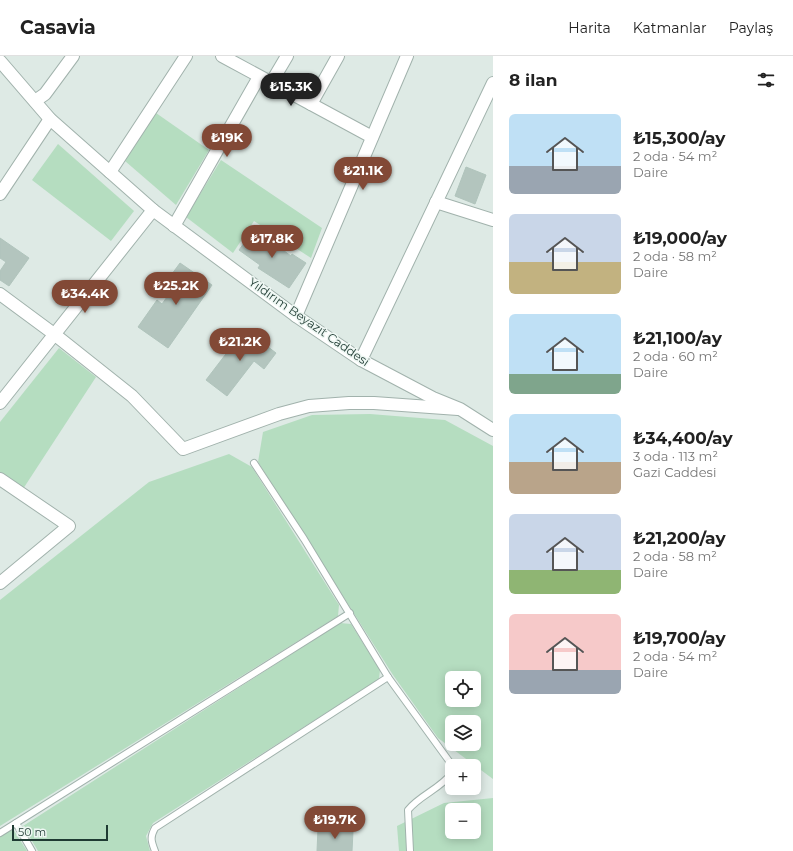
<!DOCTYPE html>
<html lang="tr">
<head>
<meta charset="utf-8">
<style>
	body { margin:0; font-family:Montserrat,sans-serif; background:#f2f2f2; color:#222; height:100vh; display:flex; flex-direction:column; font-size:15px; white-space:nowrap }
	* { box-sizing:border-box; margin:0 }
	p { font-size:13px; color:#767676 }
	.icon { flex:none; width:22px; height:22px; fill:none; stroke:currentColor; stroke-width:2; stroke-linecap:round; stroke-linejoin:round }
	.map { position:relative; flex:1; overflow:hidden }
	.drawer { display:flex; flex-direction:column; background:#fff; width:300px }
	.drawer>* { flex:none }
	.tools { position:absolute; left:445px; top:615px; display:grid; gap:8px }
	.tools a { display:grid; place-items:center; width:36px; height:36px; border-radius:6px; background:#fff; box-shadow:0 2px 10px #0003; font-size:20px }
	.scale { position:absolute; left:12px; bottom:10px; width:96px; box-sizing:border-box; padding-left:4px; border:2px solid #1f3b33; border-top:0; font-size:11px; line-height:14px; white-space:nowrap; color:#1f3b33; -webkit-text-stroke:3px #eef7f3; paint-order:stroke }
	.price { position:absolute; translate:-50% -34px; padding:0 9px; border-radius:14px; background:#824936; color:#fff; font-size:13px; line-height:26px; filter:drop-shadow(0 1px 2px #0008) }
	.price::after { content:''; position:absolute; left:50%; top:24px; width:12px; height:9px; margin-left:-6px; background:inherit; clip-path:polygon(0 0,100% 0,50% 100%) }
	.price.current { background:#222; color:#fff }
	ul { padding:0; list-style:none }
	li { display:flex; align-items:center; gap:12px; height:100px; padding:0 16px }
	li span { display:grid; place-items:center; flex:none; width:112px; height:80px; border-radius:6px; color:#555 }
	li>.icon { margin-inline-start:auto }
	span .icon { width:48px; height:48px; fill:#fffc; stroke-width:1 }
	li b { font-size:17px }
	h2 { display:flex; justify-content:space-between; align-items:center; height:48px; padding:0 16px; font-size:17px }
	header { display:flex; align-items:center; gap:24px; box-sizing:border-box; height:56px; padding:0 20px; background:#fff; border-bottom:1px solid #e0e0e0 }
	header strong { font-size:19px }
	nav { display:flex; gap:22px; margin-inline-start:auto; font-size:14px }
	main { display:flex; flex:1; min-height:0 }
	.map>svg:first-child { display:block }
</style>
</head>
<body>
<header>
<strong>Casavia</strong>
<nav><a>Harita</a><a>Katmanlar</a><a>Paylaş</a></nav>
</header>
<main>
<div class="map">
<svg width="493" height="795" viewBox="0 0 493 795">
	<rect width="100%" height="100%" fill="#deeae5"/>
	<g fill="#b5ddc0" fill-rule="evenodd">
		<path d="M156,57L209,94L176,149L125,105Z"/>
		<path d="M58,88L134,155L111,185L32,124Z"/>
		<path d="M221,104L322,172L311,202L254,165L233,197L186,161Z"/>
		<path d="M59,292L96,321L23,433L0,417V366Z"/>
		<path d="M370,358L445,364L493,390V723L438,682L393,619L258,406L263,376L312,359ZM452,622H474V644H452ZM452,666H474V688H452Z"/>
		<path d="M229,398L252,411L339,549L338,560L0,770V544L149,426Z"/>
		<path d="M340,567L351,568L380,614L379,623L153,767L146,780L150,795H38L23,770Z"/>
		<path d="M493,742V795H399L397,770L444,747ZM452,754H474V776H452Z"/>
		<path d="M13,773L27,795H0V780Z"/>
	</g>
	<g fill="#b3c5be" stroke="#b0c4bc">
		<path d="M466,111L486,119L475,148L455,140Z"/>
		<path d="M254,173L291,200L292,198L306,207L289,232L258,212L260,209L239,194Z"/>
		<path d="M0,182L29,202L9,230L0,224V215L6,206L0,202Z"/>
		<path d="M180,207L212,229L168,292L138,271L157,244L162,248L177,227L169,222Z"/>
		<path d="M245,273L276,297L264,313L254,305L227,340L206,324Z"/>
		<path d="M318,773L353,775L352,795H317Z"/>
	</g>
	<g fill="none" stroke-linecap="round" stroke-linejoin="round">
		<defs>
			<g id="service">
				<path d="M254,407L304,483L388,621L449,705L452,712"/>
				<path d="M16,767L32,795"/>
				<path d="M0,777L350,557"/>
				<path d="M155,795C151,785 150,781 155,772L388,621"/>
				<path d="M410,795L408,754C420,739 440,733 452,717"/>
			</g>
			<g id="minor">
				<path d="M222,0L372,81"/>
				<path d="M271,27L287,0"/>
				<path d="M35,45L45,38L73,0"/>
				<path d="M311,48L338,0"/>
				<path d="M110,116L186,0"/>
				<path d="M0,138L50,63"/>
				<path d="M436,146L493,164"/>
				<path d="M174,170L259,21"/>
				<path d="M0,238L54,278L132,340L183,393L279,358L309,350L349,347H374L458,353"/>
				<path d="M296,260L407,0"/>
				<path d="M361,304L493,27"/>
				<path d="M0,347L153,154"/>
				<path d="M0,423L69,470L0,527"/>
			</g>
			<path id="tertiary" d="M0,5L50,63L153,154L296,260L361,304L433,342L460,353L493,374"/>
		</defs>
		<use href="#service" stroke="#a1b2ac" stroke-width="8"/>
		<use href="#minor" stroke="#a1b2ac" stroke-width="14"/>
		<use href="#tertiary" stroke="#a1b2ac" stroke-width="14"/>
		<use href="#service" stroke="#fff" stroke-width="6"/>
		<use href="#minor" stroke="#fff" stroke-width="12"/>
		<use href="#tertiary" stroke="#fff" stroke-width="12"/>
	</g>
	<g text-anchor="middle" stroke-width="3" stroke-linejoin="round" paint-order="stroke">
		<g font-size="12" fill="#1f3b33" stroke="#eef7f3">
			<text transform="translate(309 266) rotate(35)" y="4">Yıldırım Beyazıt Caddesi</text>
		</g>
	</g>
</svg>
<div class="tools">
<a><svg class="icon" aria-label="locate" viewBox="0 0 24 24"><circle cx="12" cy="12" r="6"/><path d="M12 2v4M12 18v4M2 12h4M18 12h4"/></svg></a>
<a><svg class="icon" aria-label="layers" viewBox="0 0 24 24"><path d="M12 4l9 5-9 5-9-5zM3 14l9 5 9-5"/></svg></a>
<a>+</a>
<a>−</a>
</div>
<div class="scale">50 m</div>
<b class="price current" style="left:291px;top:51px">₺15.3K</b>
<b class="price" style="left:227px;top:102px">₺19K</b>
<b class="price" style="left:363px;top:135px">₺21.1K</b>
<b class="price" style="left:272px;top:203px">₺17.8K</b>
<b class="price" style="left:176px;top:250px">₺25.2K</b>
<b class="price" style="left:85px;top:258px">₺34.4K</b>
<b class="price" style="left:240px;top:306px">₺21.2K</b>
<b class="price" style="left:335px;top:784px">₺19.7K</b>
</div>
<section class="drawer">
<h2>8 ilan<svg class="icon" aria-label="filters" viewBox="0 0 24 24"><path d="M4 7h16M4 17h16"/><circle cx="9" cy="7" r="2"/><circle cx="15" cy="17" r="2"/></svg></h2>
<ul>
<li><span style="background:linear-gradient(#bfe0f5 65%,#9aa5b1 0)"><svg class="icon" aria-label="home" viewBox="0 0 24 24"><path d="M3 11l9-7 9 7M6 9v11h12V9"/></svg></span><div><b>₺15,300/ay</b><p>2 oda · 54 m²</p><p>Daire</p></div></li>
<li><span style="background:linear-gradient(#c9d6e8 60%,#c2b280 0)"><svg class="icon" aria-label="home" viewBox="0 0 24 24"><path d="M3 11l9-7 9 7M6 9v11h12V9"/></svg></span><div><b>₺19,000/ay</b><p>2 oda · 58 m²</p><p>Daire</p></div></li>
<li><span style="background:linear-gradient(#bfe0f5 75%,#7fa58c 0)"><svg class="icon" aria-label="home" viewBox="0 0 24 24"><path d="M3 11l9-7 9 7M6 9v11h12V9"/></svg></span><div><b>₺21,100/ay</b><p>2 oda · 60 m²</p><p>Daire</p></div></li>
<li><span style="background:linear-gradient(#bfe0f5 60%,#b9a48a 0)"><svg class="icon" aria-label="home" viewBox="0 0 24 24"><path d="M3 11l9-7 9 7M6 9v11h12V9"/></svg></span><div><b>₺34,400/ay</b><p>3 oda · 113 m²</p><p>Gazi Caddesi</p></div></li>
<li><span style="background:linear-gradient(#c9d6e8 70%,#8fb573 0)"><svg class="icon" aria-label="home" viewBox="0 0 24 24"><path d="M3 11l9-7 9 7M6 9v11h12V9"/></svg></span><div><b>₺21,200/ay</b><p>2 oda · 58 m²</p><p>Daire</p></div></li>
<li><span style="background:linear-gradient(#f6c9c9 70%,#9aa5b1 0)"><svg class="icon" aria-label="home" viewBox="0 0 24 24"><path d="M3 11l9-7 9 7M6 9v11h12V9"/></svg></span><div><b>₺19,700/ay</b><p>2 oda · 54 m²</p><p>Daire</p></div></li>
</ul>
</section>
</main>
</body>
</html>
